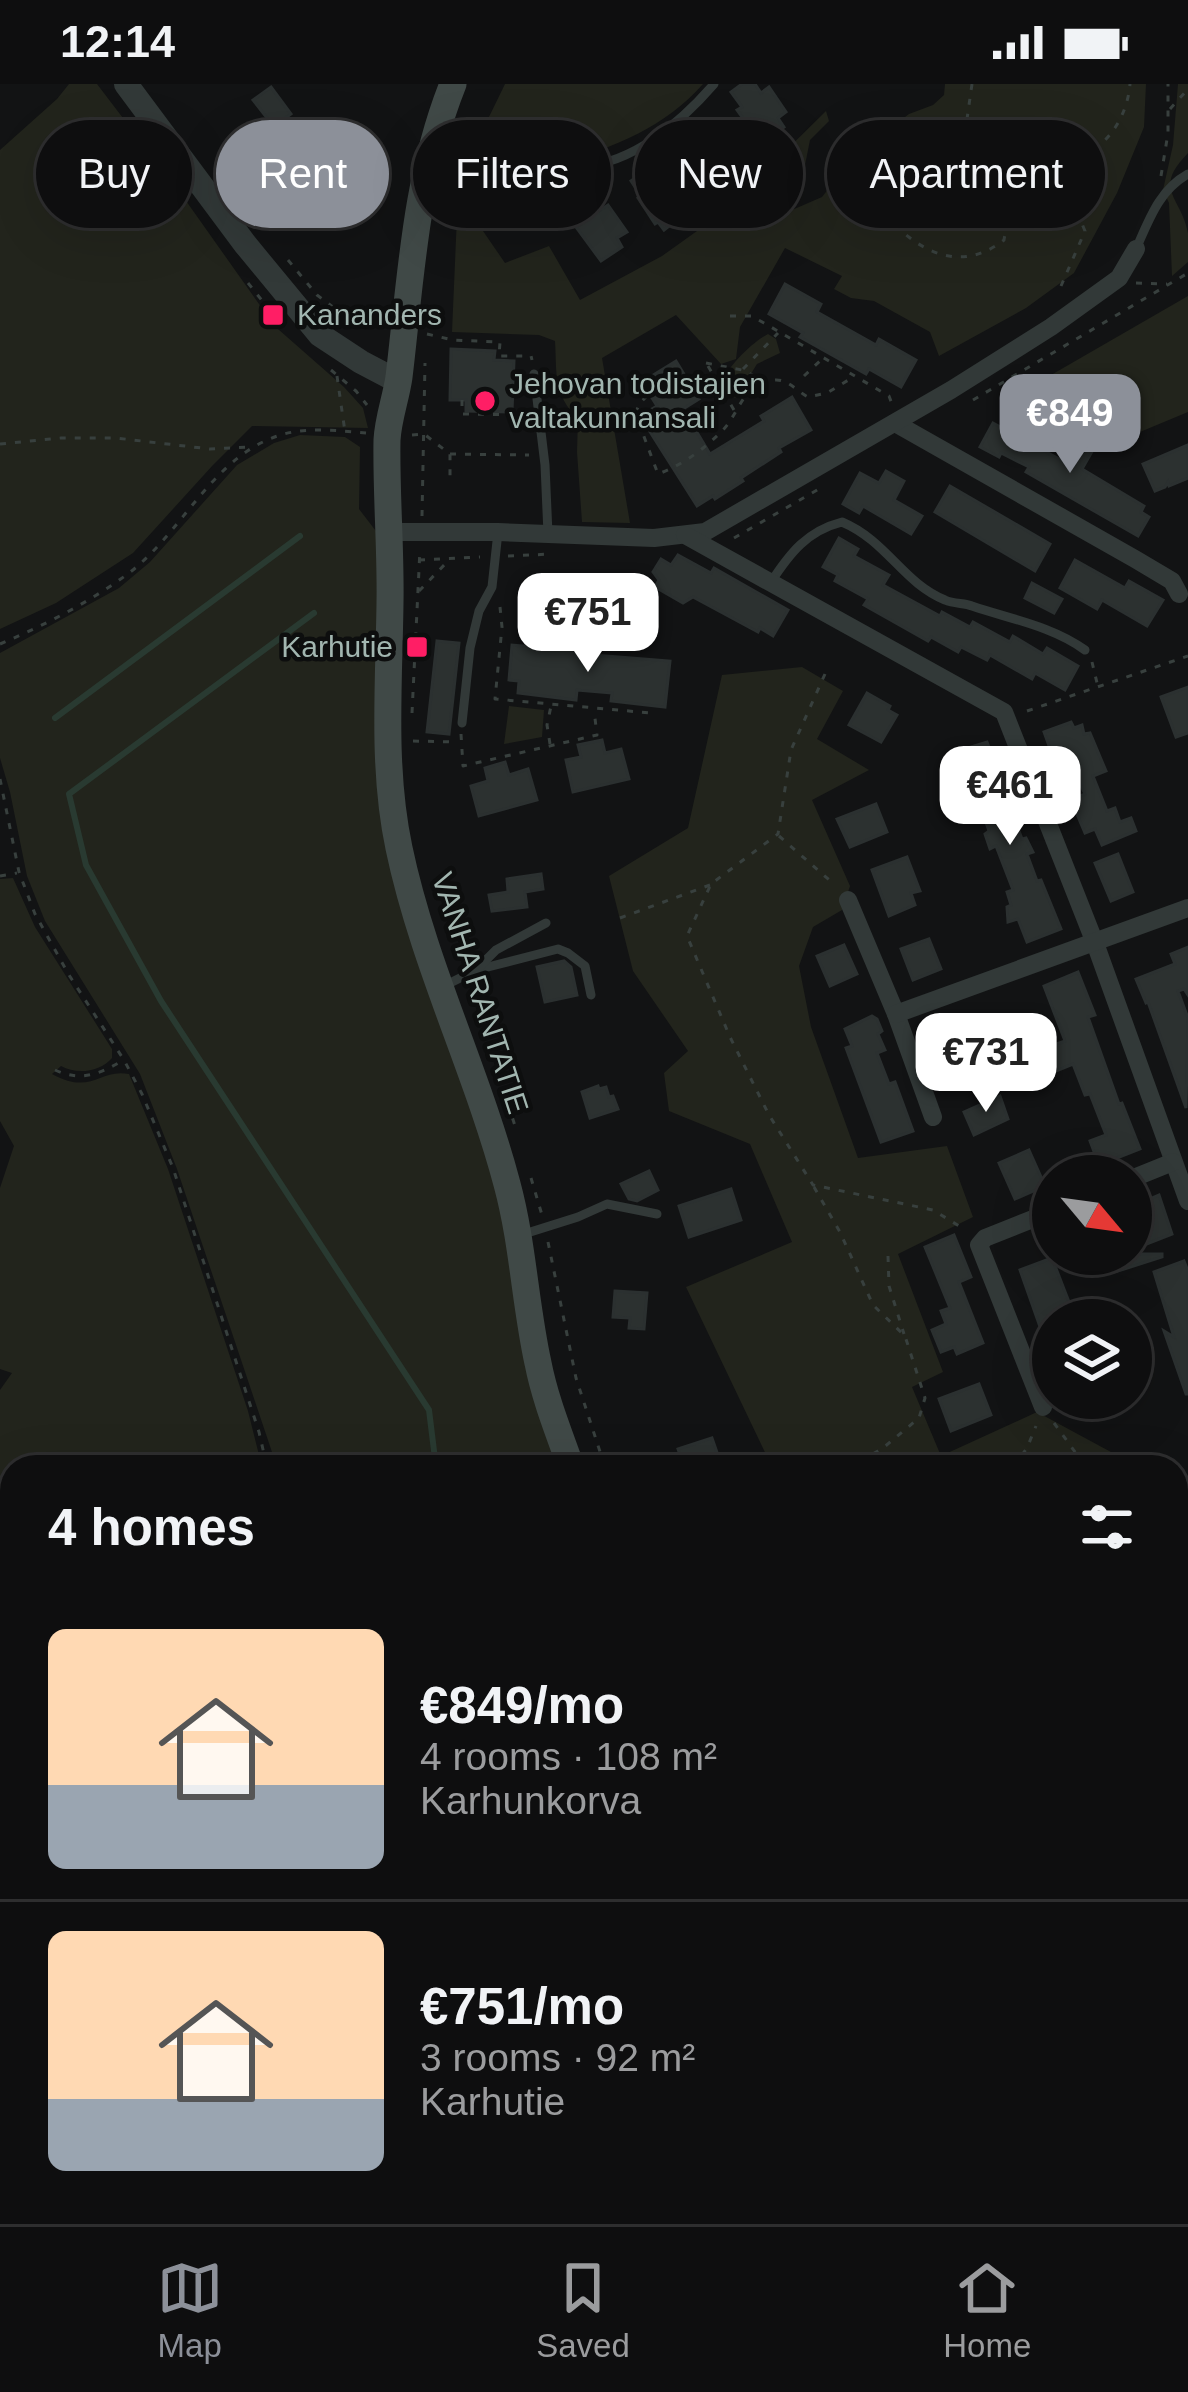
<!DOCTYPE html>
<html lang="en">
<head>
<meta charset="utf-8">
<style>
	body { margin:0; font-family:Arial,sans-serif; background:#171718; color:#f1f3f6; height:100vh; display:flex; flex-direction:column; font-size:45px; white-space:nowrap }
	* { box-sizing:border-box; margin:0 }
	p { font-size:39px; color:#9b9c9e }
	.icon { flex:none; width:66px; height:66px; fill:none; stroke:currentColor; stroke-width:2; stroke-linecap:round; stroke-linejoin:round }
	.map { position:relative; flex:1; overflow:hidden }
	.details { position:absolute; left:0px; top:1371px; width:1188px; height:771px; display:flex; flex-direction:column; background:#0e0e0f; border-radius:36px 36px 0 0; box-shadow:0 12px 48px #0002,0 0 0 3px #2e2e2f }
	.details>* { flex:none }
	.banner { position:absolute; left:36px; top:36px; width:1116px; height:108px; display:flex; gap:24px }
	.needle { width:78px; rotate:119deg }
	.fabs { position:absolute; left:1032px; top:1071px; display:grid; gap:24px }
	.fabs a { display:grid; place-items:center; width:120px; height:120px; border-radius:50%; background:#0e0e0f; box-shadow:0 12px 48px #0002,0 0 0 3px #2e2e2f; font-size:60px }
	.price { position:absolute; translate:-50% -102px; padding:0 27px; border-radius:24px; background:#fff; color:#222; font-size:39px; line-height:78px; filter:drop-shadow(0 3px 6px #0008) }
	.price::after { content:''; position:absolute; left:50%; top:72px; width:36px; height:27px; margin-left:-18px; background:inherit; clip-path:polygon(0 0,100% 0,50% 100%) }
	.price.selected { background:#8c9099; color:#fff }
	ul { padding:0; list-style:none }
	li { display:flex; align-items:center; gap:36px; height:300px; padding:0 48px }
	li+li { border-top:3px solid #2e2e2f }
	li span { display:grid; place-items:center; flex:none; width:336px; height:240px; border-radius:18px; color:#555 }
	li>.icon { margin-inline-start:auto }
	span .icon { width:144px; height:144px; fill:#fffc; stroke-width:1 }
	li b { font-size:51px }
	h2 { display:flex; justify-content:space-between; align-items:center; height:144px; padding:0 48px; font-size:51px }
	.tag { padding:0 42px; border-radius:54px; background:#0e0e0f; box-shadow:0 12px 48px #0002,0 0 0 3px #2e2e2f; font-size:42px; line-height:108px }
	.tag.selected { background:#8c9099; color:#fff }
	.status { display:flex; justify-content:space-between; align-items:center; height:84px; padding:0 60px; background:#0e0e0f; direction:ltr }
	.status svg { height:33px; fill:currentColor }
	.dock { display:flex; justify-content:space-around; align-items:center; height:168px; border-top:3px solid #2e2e2f; background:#0e0e0f; font-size:33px; color:#9b9c9e }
	.dock a { display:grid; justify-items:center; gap:6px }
	.dock .selected { color:#8c9099 }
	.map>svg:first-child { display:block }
</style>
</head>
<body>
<div class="status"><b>12:14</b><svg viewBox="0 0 49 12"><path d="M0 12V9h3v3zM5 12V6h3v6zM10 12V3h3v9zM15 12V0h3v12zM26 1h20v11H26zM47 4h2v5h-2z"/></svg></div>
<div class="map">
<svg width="1188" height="2140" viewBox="0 0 1188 2140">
	<rect width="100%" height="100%" fill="#121314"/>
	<g fill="#22241c">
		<path d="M69,0H97L184,114L264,227L262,231L344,303L363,324L368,344L252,342L213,381L133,469L56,519L0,545V66L57,15Z"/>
		<path d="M505,0H703C667,41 612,67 559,76L548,56L488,90L483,147L505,179L549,162L580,216L662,172L725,127L826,27L829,37L810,56L805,81L794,106L778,126H792L822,113L853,73L909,30L933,21L944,11L945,0H1146L1144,43L1117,109L1074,189L1026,224L939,272L930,248L874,217L851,214L834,205L842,192L785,164L740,243L736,275L721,280L676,231L602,274L630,439L582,438L577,368L578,335C553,309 557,292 555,257L539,251L452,248L458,109L469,74Z"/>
		<path d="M1178,0H1188V69C1152,106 1181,112 1188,149C1188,158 1188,169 1188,178L1172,192L1169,119L1163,106L1173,61Z"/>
		<path d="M1188,212V328L1128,353L1032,302Z"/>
		<path d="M768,250L776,255L780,269L757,280L736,314L724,310L720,300C728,283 751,259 768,250Z"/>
		<path d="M300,351L345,353L360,363L359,425L379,451L378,655L500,1111L558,1383H277L177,1085L140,990L45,837L27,792L10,708L0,674V569L119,504L150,478L237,381L274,359Z"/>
		<path d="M802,583L843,607L817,655L869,686L812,716L850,802L842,826L813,843L799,882L811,943L858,1074L947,1062L973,1133L898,1170L943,1288L912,1303L941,1372L1037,1328L1122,1374L1130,1383H772L686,1203L792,1158L750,1060L669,1027L664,989L688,967L633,887L609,792L688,744L722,591Z"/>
		<path d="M509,622L544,626L542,653L504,660Z"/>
		<path d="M13,794L35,843L112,965V974C100,988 77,991 61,982L52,990C92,1012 99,984 129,990L168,1085L248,1327L262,1383H12V1652L2,1640L0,1624V1306L12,1289L0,1285V1104L14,1062L0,1037V795Z"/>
		<path d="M1176,1436L1188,1472V2140H686L688,2130H1176Z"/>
		<path d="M0,1734L12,1737V2124L0,2122Z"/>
		<path d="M42,2130H252L253,2140H110Z"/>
		<path d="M486,2130H649L647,2140H486Z"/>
	</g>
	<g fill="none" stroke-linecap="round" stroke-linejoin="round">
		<g stroke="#293a31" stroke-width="6">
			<path d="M314,529L69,710L86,781L161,917L429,1326L436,1383"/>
			<path d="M55,634L300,452"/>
			<path d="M1176,2116L1188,2122"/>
			<path d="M494,2130V2140"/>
		</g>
	</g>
	<g fill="#2c3130" stroke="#2b3030" stroke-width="3">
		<path d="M742,0H755L761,9L769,3L786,28L778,34L784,43L764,57L757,49L733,67L742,80L731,88L736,97L718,110L711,101L709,103L692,76L696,74L686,60L706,45L715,59L745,37L737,26L742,23L731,8Z"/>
		<path d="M271,3L291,30L274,43L253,16Z"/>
		<path d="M652,82L662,97L669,92L687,117L678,124L683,131L664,146L658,138L655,140L638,114L641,112L631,97Z"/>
		<path d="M548,86L564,110L515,145L499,122L508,116L502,106L530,87L535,95Z"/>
		<path d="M350,94L360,138L334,144L324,99Z"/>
		<path d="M591,114L599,127L608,121L627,148L617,154L622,163L601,177L576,143L580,141L571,127Z"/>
		<path d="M785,200L821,220L817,228L876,261L879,255L916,276L901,303L869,285L866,290L800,253L803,249L769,230Z"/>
		<path d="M451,265L495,267L494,276L514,277L512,328L466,327V316H450Z"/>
		<path d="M676,277L699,315L683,325L710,370L764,337L761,332L792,313L811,346L779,364L781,368L741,394L743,397L715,415L713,412L697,422L640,332L657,322L642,298Z"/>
		<path d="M993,339L1063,377L1080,347L1098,357L1082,385L1144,422L1141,428L1149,433L1138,452L1026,388L1029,383L1001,369L999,373L980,363Z"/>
		<path d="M1188,361V394L1169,402L1168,398L1165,403L1155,407L1143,380Z"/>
		<path d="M886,387L904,397L894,416L922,432L911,450L863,422L859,429L843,420L860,389L879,399Z"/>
		<path d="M950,402L1050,460L1035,487L935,428Z"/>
		<path d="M839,454L858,465L854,472L889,491L883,501L940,532L942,528L970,543L973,538L1010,558L1013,552L1043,570L1047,564L1078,582L1065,606L1035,589L1032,595L990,571L987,576L961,563L958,568L931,553L928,557L864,521L868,515L835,497L838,491L823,483Z"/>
		<path d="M678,471L711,489L714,484L788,526L773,552L760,544L758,548L693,513L683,519L655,503L659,496L653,488L661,475L671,481Z"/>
		<path d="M1075,476L1125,504L1129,497L1163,516L1147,542L1102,516L1097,525L1060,504Z"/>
		<path d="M1032,499L1062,515L1054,529L1025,514Z"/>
		<path d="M437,557L459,559L449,650L427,648Z"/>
		<path d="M536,560L582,563V569L594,571L670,577L665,623L611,617L612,609L577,606L576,616L518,609L519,597L509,596L512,561L536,563Z"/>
		<path d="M1188,603V649L1176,653L1161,613Z"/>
		<path d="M867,609L890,622L888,626L897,631L881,658L849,641Z"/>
		<path d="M1071,638L1074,644L1082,641L1084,650L1090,649L1106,687L1093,692L1107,727L1115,724L1120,738L1131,734L1136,747L1102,761L1095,745L1085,749L1071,716L1085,710L1068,675L1061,677L1060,671L1053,673L1044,648Z"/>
		<path d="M602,656L605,669L621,665L629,695L573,708L566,676L581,673L578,661Z"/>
		<path d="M987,658L1003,698L1000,699L1009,729L1012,728L1022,755L1026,754L1033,768L1027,770L1037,797L1041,796L1061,845L1027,858L1018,835L1008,838L1007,823L1011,821L1007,808L1013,806L996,762L990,765L985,750L989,747L961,666Z"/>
		<path d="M505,678L509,691L528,685L537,716L479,732L471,702L488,697L485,684Z"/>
		<path d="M876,720L887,748L850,763L837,735Z"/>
		<path d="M1118,770L1133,808L1111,817L1095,779Z"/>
		<path d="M907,773L920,807L911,809L915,821L889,832L872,786Z"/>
		<path d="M541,790L543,805L525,808L527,823L492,827L489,811L508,808L507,795Z"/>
		<path d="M929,855L941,885L913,896L901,865Z"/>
		<path d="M844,861L857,890L830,902L817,872Z"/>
		<path d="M1188,863V911L1184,905L1178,907L1188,934L1186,1024L1148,918L1146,919L1136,895L1175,880L1171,870Z"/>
		<path d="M564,877L571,883L577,911L545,918L537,883Z"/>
		<path d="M1078,888L1095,931L1088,933L1119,1020L1122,1019L1140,1065L1099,1081L1090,1057L1106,1051L1090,1010L1085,1011L1073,980L1034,996L1025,971L1065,957L1044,902Z"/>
		<path d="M872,932L877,935L882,947L878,950L885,966L877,969L889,1000L895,998L913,1047L881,1058L846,964L852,962L845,945Z"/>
		<path d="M957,938L974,982L943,993L928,952Z"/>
		<path d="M598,1002L599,1005L606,1003L609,1013L613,1012L618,1025L590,1034L582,1008Z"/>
		<path d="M1000,1012L1008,1035L974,1051L964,1028Z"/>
		<path d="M1029,1066L1045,1102L1015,1115L999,1079Z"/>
		<path d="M649,1087L658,1106L637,1117L629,1115L621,1100Z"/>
		<path d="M731,1105L741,1136L689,1153L679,1122Z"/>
		<path d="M1159,1111L1172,1150L1144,1161L1139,1147L1143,1146L1133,1122Z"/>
		<path d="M954,1151L971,1193L959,1198L983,1259L957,1270L954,1263L941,1268L932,1246L946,1240L941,1227L950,1224L925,1163Z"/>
		<path d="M1112,1170H1162V1173L1118,1187Z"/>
		<path d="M1052,1174L1076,1236H1053L1051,1274L1020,1186Z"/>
		<path d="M1184,1177L1188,1187V1310H1186L1164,1247L1174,1253L1154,1188Z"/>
		<path d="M615,1207L647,1209L644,1245L629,1244L630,1234L613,1233Z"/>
		<path d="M979,1300L991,1331L951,1347L939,1315Z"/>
		<path d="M712,1354L722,1383H684L678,1365Z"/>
	</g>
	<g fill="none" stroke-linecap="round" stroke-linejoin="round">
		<g stroke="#38403e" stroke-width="3" stroke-dasharray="6 9" stroke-linecap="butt">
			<path d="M972,0L967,35L946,62L884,97L874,116C906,160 954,195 1004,156C1005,149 1007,142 1007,136C1007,112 994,99 1015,79C1031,78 1049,80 1065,78C1102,71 1127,37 1130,0"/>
			<path d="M1170,25L1188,5"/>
			<path d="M956,53L1013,78"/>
			<path d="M1161,92L1168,49V0"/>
			<path d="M288,176L317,211L354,239L356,250"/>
			<path d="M248,199L276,234"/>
			<path d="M1136,199L1167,200"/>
			<path d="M1061,202L1085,147L1073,118L1075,76"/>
			<path d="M730,232H751L764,239L889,312L892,320"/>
			<path d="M427,250L453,256L500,258L499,272H531L532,276"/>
			<path d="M706,279L742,286L767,298"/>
			<path d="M708,282L734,326"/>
			<path d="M743,285L778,249"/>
			<path d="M331,286L356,307L367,321"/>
			<path d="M337,292L345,348"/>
			<path d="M804,292L822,275"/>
			<path d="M647,312C640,319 635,324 637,334L658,390C682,381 703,366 722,347C740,329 743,297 775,296C788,295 798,308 808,313L827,309L855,292"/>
			<path d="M462,316V330L524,331"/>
			<path d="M973,316L1188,189"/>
			<path d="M412,351L424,350L450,370V400"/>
			<path d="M0,360L61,354H116L210,365L249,363"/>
			<path d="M450,370L529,371"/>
			<path d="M422,432L425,279"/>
			<path d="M734,454L824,402"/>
			<path d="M508,472L552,470"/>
			<path d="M419,476L480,473"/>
			<path d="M419,507L450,475"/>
			<path d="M500,523L502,543L495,615L651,629"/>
			<path d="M0,560C45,541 90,518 129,489C184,447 214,369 284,350C310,343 341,347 367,349"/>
			<path d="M1092,578L1098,603"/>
			<path d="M825,590L791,666L778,750L711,800L687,852L730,953L769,1031L813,1101L933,1126L964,1145"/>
			<path d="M1027,627L1188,572"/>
			<path d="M412,629L420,465"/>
			<path d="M461,650L463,682L597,651L594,626"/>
			<path d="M413,657L458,658"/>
			<path d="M550,660L547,641L551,622"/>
			<path d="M0,695L19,788L35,830L69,891L124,976L142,1010L173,1084L259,1348L267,1383"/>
			<path d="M779,752L835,801"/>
			<path d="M0,792L17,789"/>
			<path d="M620,834L710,801"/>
			<path d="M55,986C81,998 99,990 122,977"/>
			<path d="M508,1020L516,1045"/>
			<path d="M531,1094L542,1131"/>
			<path d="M814,1103L840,1148L873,1221L905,1252L925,1314L919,1334L883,1364L850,1383"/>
			<path d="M548,1158L576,1294L605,1383"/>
			<path d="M888,1172L889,1202L904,1250"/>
			<path d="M1054,1339L1086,1383"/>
			<path d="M1013,1383L1027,1364L1036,1342"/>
			<path d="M1176,1537L1188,1553"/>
			<path d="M1188,1587C1170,1618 1177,1678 1188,1711"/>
			<path d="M1176,1590L1188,1572"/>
			<path d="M1176,1789L1188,1779"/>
			<path d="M0,1798L12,1811"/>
			<path d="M1176,1836L1178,1842"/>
			<path d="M1176,1854L1188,1861"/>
			<path d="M1,2140L12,2126"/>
		</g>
		<g stroke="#323938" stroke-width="9">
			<path d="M582,82C633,80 682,37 714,0"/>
			<path d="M1136,165C1149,136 1159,106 1188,90"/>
			<path d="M534,290L545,381L548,450"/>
			<path d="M771,498C790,469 807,447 842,438C887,457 903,499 945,516C954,520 964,519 972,522C1010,535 1052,542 1085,566"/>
			<path d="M462,639L470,564L479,527L492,503L498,448"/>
			<path d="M476,886L558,865L568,869L585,882L591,911"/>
			<path d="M446,901L476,886L496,866L546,839"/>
			<path d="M524,1150L578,1133L607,1120L657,1130"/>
		</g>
		<g stroke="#323938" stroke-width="18">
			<path d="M895,339L1135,475L1172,497L1179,510"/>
			<path d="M391,448H498L654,454L705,448L951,306L1051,243L1119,194L1136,165"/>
			<path d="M685,451L1004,628L1095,859L1188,1117"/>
			<path d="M848,816L896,930L933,1033"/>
			<path d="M896,930L1188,824"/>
			<path d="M1131,1095L1173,1078"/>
			<path d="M1043,1323L979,1161L985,1154L1053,1127"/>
			<path d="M381,2130L382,2140"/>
		</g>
		<path stroke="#323938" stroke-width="24" d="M126,0L245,160L320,251L361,278L399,298"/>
		<g stroke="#404947" stroke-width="27">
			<path d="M453,0C415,95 411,193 399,293C396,314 388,335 387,356C386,410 391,465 390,519C389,600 382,684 399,764C423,879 477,987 507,1100C523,1159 525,1220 538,1279C545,1315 559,1349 571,1383"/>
			<path d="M659,2140L661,2130"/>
		</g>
	</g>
	<g fill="#ff1e65" stroke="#0d0e0e" stroke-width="4.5">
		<rect x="261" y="219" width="24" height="24" rx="6"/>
		<circle cx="485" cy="317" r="12"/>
		<rect x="405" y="551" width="24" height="24" rx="6"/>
	</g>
	<g text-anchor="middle" stroke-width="9" stroke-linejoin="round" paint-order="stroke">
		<g font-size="30" fill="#a2b6b0" stroke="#0d0e0e" text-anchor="start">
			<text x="297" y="241">Kananders</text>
			<text x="509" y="310">Jehovan todistajien<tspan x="509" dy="34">valtakunnansali</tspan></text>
			<text x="393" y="573" text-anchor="end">Karhutie</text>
		</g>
		<g font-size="30" fill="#a2b6b0" stroke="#0d0e0e">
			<text transform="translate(480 909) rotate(72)" y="10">VANHA RANTATIE</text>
		</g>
	</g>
</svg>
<div class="fabs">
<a><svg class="needle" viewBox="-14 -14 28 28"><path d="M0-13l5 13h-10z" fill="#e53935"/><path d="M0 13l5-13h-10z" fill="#9b9c9e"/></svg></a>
<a><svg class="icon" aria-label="layers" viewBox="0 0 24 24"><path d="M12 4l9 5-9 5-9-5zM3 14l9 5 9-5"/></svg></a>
</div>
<b class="price selected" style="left:1070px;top:392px">€849</b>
<b class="price" style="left:588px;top:591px">€751</b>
<b class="price" style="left:1010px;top:764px">€461</b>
<b class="price" style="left:986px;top:1031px">€731</b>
<div class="banner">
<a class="tag">Buy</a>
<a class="tag selected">Rent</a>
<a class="tag">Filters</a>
<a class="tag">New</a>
<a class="tag">Apartment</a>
</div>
<section class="details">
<h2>4 homes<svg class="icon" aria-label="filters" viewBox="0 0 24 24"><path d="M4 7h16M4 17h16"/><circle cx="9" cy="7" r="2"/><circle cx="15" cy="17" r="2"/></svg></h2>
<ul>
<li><span style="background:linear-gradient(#ffd9b3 65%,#9aa5b1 0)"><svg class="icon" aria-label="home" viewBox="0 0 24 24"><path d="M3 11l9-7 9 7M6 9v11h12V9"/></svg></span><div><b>€849/mo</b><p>4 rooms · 108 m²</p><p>Karhunkorva</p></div></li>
<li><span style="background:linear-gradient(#ffd9b3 70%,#9aa5b1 0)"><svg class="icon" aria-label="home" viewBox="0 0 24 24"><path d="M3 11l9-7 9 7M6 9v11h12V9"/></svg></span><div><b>€751/mo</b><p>3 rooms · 92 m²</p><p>Karhutie</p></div></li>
</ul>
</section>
</div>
<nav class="dock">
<a class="selected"><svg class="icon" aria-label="map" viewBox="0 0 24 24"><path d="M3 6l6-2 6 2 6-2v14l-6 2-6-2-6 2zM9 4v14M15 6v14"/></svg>Map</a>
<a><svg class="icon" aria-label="saved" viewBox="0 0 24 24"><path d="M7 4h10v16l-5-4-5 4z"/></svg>Saved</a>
<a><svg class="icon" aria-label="home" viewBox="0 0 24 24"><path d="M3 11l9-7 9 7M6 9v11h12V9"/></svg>Home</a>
</nav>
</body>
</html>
